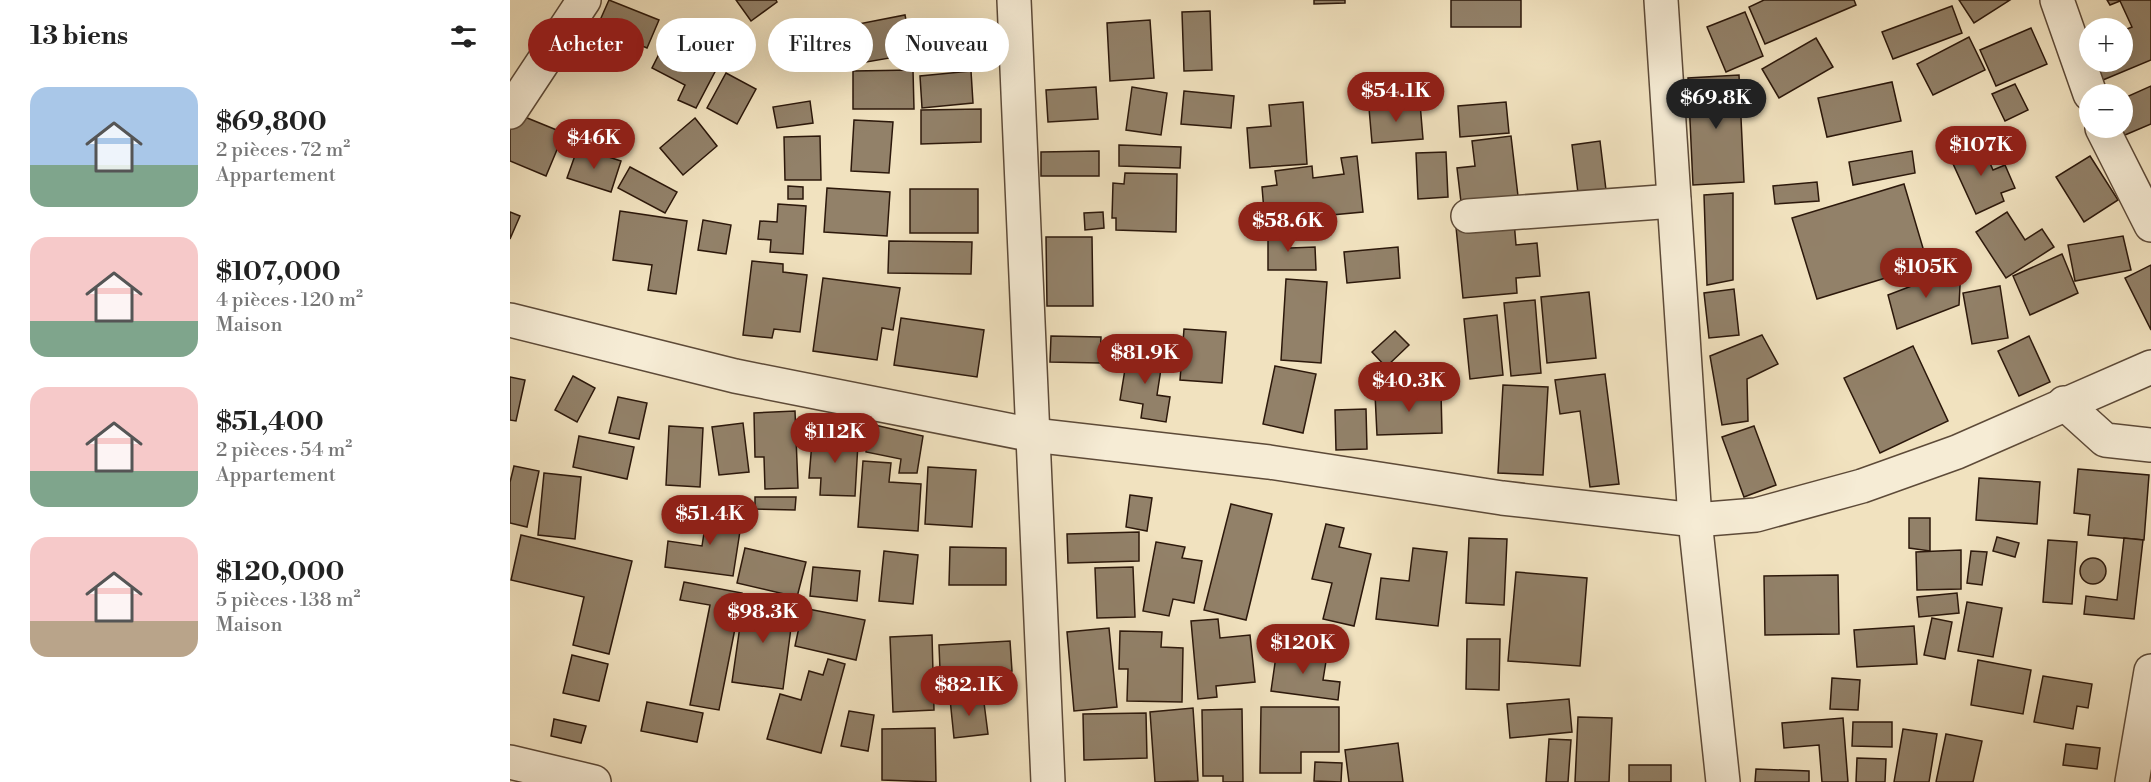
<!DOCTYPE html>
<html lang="fr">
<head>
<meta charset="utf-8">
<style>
	body { margin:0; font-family:"Libre Bodoni",serif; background:#f6f6f6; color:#222; height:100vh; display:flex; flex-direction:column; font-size:22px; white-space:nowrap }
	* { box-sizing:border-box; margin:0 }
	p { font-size:20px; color:#767676 }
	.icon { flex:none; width:33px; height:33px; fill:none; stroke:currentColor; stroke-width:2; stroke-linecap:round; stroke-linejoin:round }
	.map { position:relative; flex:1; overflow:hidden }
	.side { display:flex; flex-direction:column; background:#fff; width:510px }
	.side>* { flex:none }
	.guide { position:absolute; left:18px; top:18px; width:570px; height:54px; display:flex; gap:12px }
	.buttons { position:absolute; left:1569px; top:18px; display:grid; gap:12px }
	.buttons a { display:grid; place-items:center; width:54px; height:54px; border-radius:50%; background:#fff; box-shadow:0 6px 24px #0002; font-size:30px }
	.price { position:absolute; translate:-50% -51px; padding:0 14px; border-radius:21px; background:#8f2418; color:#fff; font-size:20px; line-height:39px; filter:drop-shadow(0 2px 3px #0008) }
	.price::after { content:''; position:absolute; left:50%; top:36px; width:18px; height:14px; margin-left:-9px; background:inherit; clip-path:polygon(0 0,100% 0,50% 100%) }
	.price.current { background:#222; color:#fff }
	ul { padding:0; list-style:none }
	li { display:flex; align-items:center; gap:18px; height:150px; padding:0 30px }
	li span { display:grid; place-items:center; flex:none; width:168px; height:120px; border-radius:18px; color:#555 }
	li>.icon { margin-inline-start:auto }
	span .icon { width:72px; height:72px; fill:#fffc; stroke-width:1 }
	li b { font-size:26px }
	h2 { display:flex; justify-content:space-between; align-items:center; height:72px; padding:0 30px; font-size:26px }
	.pill { padding:0 21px; border-radius:27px; background:#fff; box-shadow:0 6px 24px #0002; font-size:21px; line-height:54px }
	.pill.current { background:#8f2418; color:#fff }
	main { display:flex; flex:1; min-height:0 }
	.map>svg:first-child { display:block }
</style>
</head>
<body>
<main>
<section class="side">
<h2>13 biens<svg class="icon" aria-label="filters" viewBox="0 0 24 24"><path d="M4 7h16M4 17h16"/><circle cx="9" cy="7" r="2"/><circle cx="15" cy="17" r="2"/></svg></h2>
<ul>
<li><span style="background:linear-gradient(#a9c7e8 65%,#7fa58c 0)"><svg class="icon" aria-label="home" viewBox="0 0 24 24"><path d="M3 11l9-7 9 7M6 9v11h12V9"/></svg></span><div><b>$69,800</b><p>2 pièces · 72 m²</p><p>Appartement</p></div></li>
<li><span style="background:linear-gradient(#f6c9c9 70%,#7fa58c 0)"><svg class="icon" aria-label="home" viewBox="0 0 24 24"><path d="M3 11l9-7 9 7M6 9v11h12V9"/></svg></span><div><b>$107,000</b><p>4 pièces · 120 m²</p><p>Maison</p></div></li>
<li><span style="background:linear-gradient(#f6c9c9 70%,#7fa58c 0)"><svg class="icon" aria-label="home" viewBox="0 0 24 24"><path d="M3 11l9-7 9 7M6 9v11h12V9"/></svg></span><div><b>$51,400</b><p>2 pièces · 54 m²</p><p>Appartement</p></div></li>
<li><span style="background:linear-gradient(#f6c9c9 70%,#b9a48a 0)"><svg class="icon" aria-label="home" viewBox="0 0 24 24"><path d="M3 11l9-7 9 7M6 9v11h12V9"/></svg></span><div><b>$120,000</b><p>5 pièces · 138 m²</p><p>Maison</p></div></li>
</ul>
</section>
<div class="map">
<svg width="1641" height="782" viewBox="0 0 1641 782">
	<rect width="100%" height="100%" fill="#f1e2bf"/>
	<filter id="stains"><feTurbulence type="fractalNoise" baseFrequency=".00333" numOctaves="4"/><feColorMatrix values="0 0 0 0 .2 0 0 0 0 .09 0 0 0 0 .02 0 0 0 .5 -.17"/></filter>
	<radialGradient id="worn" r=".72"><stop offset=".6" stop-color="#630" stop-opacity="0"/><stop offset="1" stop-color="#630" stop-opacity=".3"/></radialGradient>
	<g fill="#928169" stroke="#2c180b" stroke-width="1.5">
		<path d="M99,0L149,20L137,48L87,27Z"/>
		<path d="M226,0H266L267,2L241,21Z"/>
		<path d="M804,0H835V3L804,4Z"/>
		<rect x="941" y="0" width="70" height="27"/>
		<path d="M1254,0H1344L1346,5L1255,44L1239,7Z"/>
		<path d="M1449,0H1500L1464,23Z"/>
		<path d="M1597,0H1641V60L1593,80L1585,62H1612V31L1622,27L1610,1L1600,5Z"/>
		<path d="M1442,6L1452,33L1383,59L1372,32Z"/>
		<path d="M700,11L702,70L674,71L672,12Z"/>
		<path d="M1235,12L1253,56L1216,72L1197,27Z"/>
		<path d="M395,15L403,54L345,64L338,26Z"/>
		<path d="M640,20L644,78L600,81L597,23Z"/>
		<path d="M1521,28L1537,64L1486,86L1470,50Z"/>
		<path d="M1459,37L1475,70L1423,95L1407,64Z"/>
		<path d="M1306,38L1323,67L1269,98L1252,69Z"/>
		<path d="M156,40L208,66L186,108L168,100L175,85L142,68Z"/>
		<path d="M403,70L404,109H343V71Z"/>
		<path d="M461,71L463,103L412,108L410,76Z"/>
		<path d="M216,73L246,89L227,124L197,108Z"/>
		<path d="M1229,75L1234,182L1183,185L1178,78Z"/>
		<path d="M1382,82L1391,121L1317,137L1308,98Z"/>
		<path d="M1505,84L1518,110L1495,121L1482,94Z"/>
		<path d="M1641,86V124L1615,135L1611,128L1612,99Z"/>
		<path d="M586,87L588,119L538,122L536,90Z"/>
		<path d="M622,87L657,93L651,135L616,130Z"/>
		<path d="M674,91L724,96L721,128L671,124Z"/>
		<path d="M300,101L303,123L267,128L263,107Z"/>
		<path d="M793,102L797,164L740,168L737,128L761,126L759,105Z"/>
		<path d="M996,102L999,133L950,137L948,106Z"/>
		<path d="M910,103L913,139L862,143L859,108Z"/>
		<path d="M471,109V142L411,144V110Z"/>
		<path d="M5,113L54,133L36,176L0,161V125Z"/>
		<path d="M185,118L207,146L173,175L150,148Z"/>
		<path d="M344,120L383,122L379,173L341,171Z"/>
		<path d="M310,136L311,180H275L274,137Z"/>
		<path d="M1001,136L1008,196L951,202L947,168L965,166L962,141Z"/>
		<path d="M1470,140L1483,170L1495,165L1505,188L1491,193L1494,201L1466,214L1439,155Z"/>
		<path d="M1090,141L1096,190L1068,193L1062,145Z"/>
		<path d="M609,145L671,147L670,168L609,166Z"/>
		<path d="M68,147L111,161L101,192L57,178Z"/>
		<path d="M589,151V176H531V152Z"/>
		<path d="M1402,151L1405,173L1343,185L1339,162Z"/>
		<path d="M936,152L938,197L908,199L906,153Z"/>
		<path d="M847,156L853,212L768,220L767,210L754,211L752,187L767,185L765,171L802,166L803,178L834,174L831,158Z"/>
		<path d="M1580,156L1608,200L1574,222L1546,177Z"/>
		<path d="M120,167L167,192L155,213L108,188Z"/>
		<path d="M615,173L667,174L666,232L606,230V218H602L603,183L614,184Z"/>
		<path d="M1307,182L1309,201L1265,204L1263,186Z"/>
		<path d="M1394,184L1418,265L1307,299L1282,218Z"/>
		<path d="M278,186L293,187V199H278Z"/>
		<path d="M317,188L380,192L377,236L314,232Z"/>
		<rect x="400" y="189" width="68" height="44"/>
		<path d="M1223,193V280L1197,285L1194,195Z"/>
		<path d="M268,204L296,206L293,254L260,252L261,240L248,239L250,221L267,222Z"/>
		<path d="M110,211L177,221L166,294L138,290L142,265L103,260Z"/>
		<path d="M0,212L10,216L0,239Z"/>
		<path d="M593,212L594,228L575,230L574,213Z"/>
		<path d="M1497,212L1515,240L1532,229L1544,247L1496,278L1466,232Z"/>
		<path d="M193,220L221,225L216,254L188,250Z"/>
		<path d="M1004,221L1006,245L1027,243L1030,276L1006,278L1007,293L953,298L946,227Z"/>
		<path d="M758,230H780V248L805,247L806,270H758Z"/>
		<path d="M1613,236L1621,270L1565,281L1558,245Z"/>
		<path d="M536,237H582L583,306H537Z"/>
		<path d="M379,241L462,242L461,274L378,273Z"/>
		<path d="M888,247L890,278L837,283L834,252Z"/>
		<path d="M1552,254L1568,293L1520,315L1503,276Z"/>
		<path d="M242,261L273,264V272L297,275L290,332L264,329L262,338L233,335Z"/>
		<path d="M1641,265V330L1615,278Z"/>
		<path d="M1451,267L1449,305L1387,329L1378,295Z"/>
		<path d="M313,278L390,288L383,330L372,328L367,360L303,351Z"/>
		<path d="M776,279L817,282L811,363L771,360Z"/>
		<path d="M1490,286L1498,338L1462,344L1453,293Z"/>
		<path d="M1224,289L1229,335L1199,338L1194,293Z"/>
		<path d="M1079,292L1086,358L1037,363L1031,297Z"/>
		<path d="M1025,300L1031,373L1001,376L994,303Z"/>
		<path d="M987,315L993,375L960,379L954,319Z"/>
		<path d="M391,318L474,330L467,377L384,365Z"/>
		<path d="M674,329L716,332L712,383L670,380Z"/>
		<path d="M885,331L899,345L876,367L862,352Z"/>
		<path d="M1252,335L1268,364L1237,379L1238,421L1212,425L1200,356Z"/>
		<path d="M541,336L591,337L590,363L540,362Z"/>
		<path d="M1519,336L1540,382L1509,396L1488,351Z"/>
		<path d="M1403,346L1438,421L1370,453L1334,378Z"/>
		<path d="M618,351L653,356L647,395L660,397L656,422L631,418L633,404L610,400Z"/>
		<path d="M765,366L806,374L793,433L753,424Z"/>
		<path d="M1095,374L1109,484L1080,487L1070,411L1050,414L1045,380Z"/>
		<path d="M63,376L85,388L67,422L45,410Z"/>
		<path d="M0,377L15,380L6,421L0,420Z"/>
		<path d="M993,385L1038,387L1033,475L988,473Z"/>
		<path d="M931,392L932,433L867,435L865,394Z"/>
		<path d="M108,397L137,403L129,439L99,433Z"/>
		<path d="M856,409L857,449L826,450L825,410Z"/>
		<path d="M285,411L288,488L255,489L254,457H245L244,413Z"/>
		<path d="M233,423L239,472L209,475L202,427Z"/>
		<path d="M356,423L413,436L407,473H389L391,459L356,452Z"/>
		<path d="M159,426L193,428L190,487L156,485Z"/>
		<path d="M1244,426L1266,485L1234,497L1212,437Z"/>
		<path d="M315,428L336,429V442L348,443L345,496L310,495L311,478H299L302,442L314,443Z"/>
		<path d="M69,436L124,447L117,479L63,467Z"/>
		<path d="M353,461L381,463L379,482L411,484L408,531L348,527Z"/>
		<path d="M4,466L29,471L17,527L0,523V482Z"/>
		<path d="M418,467L466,470L462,527L415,524Z"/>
		<path d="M1568,469L1639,475L1634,540L1578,535L1580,515L1564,513Z"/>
		<path d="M34,473L71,477L65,539L28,535Z"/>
		<path d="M1469,478L1530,482L1527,524L1466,520Z"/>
		<path d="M620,495L642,498L637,531L616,527Z"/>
		<path d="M245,497H286L285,510L245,509Z"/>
		<path d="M721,504L762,514L736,620L694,610Z"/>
		<path d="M198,507L233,512L223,576L155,567L158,541L192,546Z"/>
		<path d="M1399,518H1420V551L1399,548Z"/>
		<path d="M816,524L834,528L829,547L861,554L844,626L813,619L822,583L802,579Z"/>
		<path d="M629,532V561L558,563L557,534Z"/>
		<path d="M11,535L122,561L99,654L63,645L74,597L1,580Z"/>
		<path d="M1487,537L1509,543L1505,557L1483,551Z"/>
		<path d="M959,538L997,539L994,605L956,603Z"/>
		<path d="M1614,538L1633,540L1624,619L1574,614L1576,596L1607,600Z"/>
		<path d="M1538,540L1567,542L1562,604L1533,602Z"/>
		<path d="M646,542L675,547L672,558L692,561L684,603L663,599L659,616L633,611Z"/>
		<path d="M440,547L496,548V585H439Z"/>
		<path d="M235,548L296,562L287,597L227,583Z"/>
		<path d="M903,548L937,552L928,626L866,619L871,578L899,581Z"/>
		<path d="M1451,550V589L1407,590L1406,552Z"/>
		<path d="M374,551L408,555L403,604L369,601Z"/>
		<path d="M1461,551L1477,552L1472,585L1457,583Z"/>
		<circle cx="1583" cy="571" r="13"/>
		<path d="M303,567L350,571L347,601L300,596Z"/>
		<path d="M623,567L625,617L587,618L585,568Z"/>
		<path d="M1006,572L1077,578L1070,666L998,661Z"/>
		<path d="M1328,575L1329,634L1255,635L1254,576Z"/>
		<path d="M174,582L232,593L209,710L180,705L200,605L170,600Z"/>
		<path d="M1447,593L1449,613L1409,617L1407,597Z"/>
		<path d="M234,598L284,605L273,689L222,682Z"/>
		<path d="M1457,602L1492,608L1483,657L1448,651Z"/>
		<path d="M293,608L355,620L346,660L285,646Z"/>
		<path d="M1422,618L1442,622L1435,659L1414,655Z"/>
		<path d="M708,619L710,638L740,635L745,682L706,686L707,697L688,699L681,621Z"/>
		<path d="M1404,626L1407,664L1347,667L1344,630Z"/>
		<path d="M599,628L607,707L564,711L557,632Z"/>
		<path d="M610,631L652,632L651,647L673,648L672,702L617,701L618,669H609Z"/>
		<path d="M422,635L424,710L383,712L380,637Z"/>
		<path d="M957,639H990L989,690L956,689Z"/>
		<path d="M500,641L502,671L458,674L459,693L431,695L429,645Z"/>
		<path d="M767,649L817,655L813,680L830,682L828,700L761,691Z"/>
		<path d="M62,655L98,664L89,701L53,693Z"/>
		<path d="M318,659L335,664L311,753L257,739L270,694L291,700L299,671L313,675Z"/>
		<path d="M1468,660L1521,670L1513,714L1461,705Z"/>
		<path d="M1533,676L1582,684L1578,708L1567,706L1563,729L1524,722Z"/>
		<path d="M1322,678L1350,680L1348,710L1320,709Z"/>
		<path d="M473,695L478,734L444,738L440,699Z"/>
		<path d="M1059,699L1062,732L1000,738L997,704Z"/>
		<path d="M137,702L193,713L187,742L131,731Z"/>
		<path d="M751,707H829V752H791V773H750Z"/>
		<path d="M683,708L688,781L645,782L640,712Z"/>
		<path d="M732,709L733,782H713V776H693L692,710Z"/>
		<path d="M339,711L364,715L358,751L331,746Z"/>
		<path d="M636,713L637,758L574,760L573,714Z"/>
		<path d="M1068,717L1102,718L1099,782H1065Z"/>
		<path d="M1333,718L1338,782H1312L1309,745L1274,748L1272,723Z"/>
		<path d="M44,719L76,726L71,743L41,736Z"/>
		<path d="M1343,722H1382V747L1342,746Z"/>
		<path d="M425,728L426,782L372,780V729Z"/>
		<path d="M1393,729L1427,734L1419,782H1384Z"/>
		<path d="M1436,734L1472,741L1463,782H1426Z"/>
		<path d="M1039,739L1061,740L1058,782H1036Z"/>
		<path d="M888,743L893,782H839L835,750Z"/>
		<path d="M1556,744L1590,748L1587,769L1553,765Z"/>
		<path d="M1347,758L1376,759L1375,782H1346Z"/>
		<path d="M805,762L832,763L831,782L804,781Z"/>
		<rect x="1119" y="765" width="42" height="17"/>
		<path d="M1246,769L1299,771V782H1245Z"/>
	</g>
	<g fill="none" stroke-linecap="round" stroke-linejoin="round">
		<defs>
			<g id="minor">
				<path d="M504,0L538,782"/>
				<path d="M1151,0L1185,520L1213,782"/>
				<path d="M1547,0L1580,94"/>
				<path d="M0,112L74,0"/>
				<path d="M1592,128L1641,225"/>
				<path d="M958,216L1164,201"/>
				<path d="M0,320L225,376L523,435L759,462L992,498L1185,520L1246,515L1352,486L1447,452L1641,367"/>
				<path d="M1554,403L1595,440L1641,445"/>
				<path d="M0,762L84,782"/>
				<path d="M1622,782L1641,671"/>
			</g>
		</defs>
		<use href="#minor" stroke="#5d4a38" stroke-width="36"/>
		<use href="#minor" stroke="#f6ecd5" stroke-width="33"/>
	</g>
	<rect width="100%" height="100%" filter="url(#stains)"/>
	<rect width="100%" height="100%" fill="url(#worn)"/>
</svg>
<div class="buttons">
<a>+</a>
<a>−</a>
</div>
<b class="price" style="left:886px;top:123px">$54.1K</b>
<b class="price current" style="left:1206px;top:130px">$69.8K</b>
<b class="price" style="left:84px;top:170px">$46K</b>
<b class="price" style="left:1471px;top:177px">$107K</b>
<b class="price" style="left:778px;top:253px">$58.6K</b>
<b class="price" style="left:1416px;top:299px">$105K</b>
<b class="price" style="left:635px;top:385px">$81.9K</b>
<b class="price" style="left:899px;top:413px">$40.3K</b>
<b class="price" style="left:325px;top:464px">$112K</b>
<b class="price" style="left:200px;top:546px">$51.4K</b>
<b class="price" style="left:253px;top:644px">$98.3K</b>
<b class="price" style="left:793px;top:675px">$120K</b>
<b class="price" style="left:459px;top:717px">$82.1K</b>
<div class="guide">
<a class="pill current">Acheter</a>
<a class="pill">Louer</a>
<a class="pill">Filtres</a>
<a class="pill">Nouveau</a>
</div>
</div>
</main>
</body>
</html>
